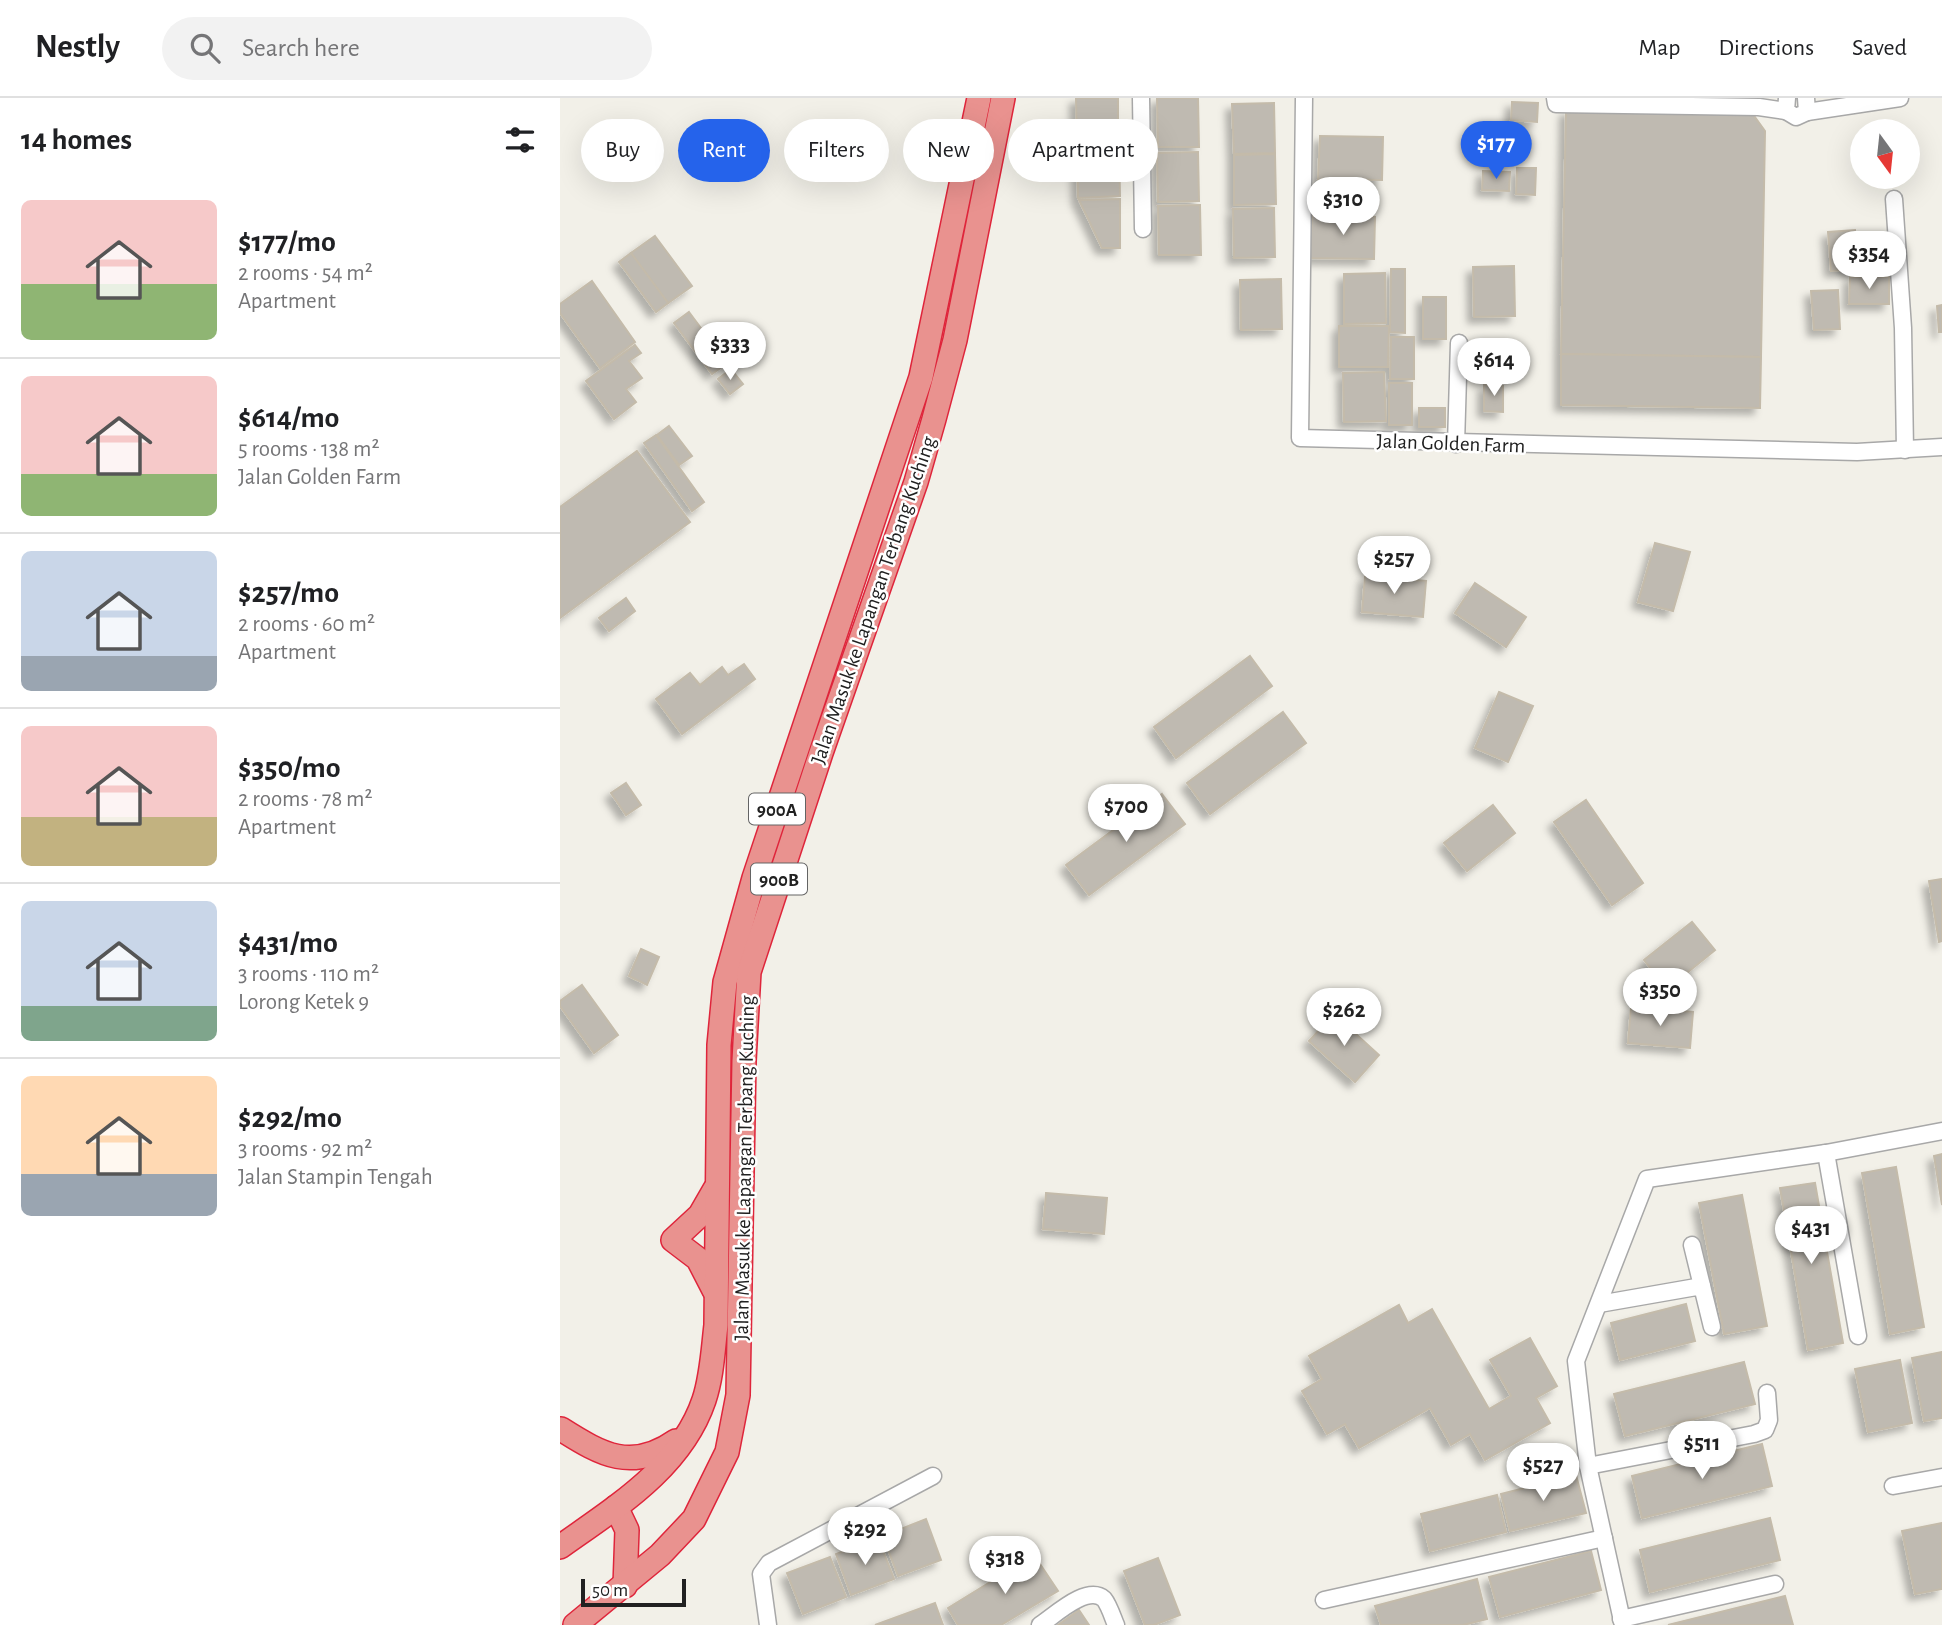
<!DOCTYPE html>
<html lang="en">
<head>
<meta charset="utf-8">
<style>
	body { margin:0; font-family:"Alegreya Sans",sans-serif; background:#f2f2f2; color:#202124; height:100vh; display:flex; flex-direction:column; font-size:26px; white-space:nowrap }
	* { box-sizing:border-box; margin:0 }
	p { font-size:23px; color:#757577 }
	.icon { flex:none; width:38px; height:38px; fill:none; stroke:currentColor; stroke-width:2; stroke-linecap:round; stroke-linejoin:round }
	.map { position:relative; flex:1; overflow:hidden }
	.sheet { display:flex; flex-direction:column; background:#fff; width:560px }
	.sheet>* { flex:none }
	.banner { position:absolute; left:21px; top:21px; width:665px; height:63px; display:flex; gap:14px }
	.needle { width:46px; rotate:165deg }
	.fabs { position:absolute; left:1290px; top:21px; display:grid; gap:14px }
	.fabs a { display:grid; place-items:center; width:70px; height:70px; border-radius:50%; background:#fff; box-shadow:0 7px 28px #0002; font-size:35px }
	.scale { position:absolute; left:21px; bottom:18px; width:105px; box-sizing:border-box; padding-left:7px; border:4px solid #212121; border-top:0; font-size:19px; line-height:24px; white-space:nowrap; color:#212121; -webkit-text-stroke:5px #fff; paint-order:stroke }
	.price { position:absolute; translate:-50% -60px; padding:0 16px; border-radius:24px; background:#fff; color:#222; font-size:23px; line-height:46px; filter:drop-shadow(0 2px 4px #0008) }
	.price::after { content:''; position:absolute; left:50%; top:42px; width:21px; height:16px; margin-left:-10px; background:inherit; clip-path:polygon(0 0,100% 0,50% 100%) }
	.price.active { background:#2563eb; color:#fff }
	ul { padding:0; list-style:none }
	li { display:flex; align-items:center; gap:21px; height:175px; padding:0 21px }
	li+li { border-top:2px solid #e0e0e0 }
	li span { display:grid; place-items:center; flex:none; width:196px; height:140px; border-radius:10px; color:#555 }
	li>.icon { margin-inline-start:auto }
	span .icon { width:84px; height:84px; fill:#fffc; stroke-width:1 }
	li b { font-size:30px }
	h2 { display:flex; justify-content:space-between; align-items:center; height:84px; padding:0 21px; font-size:30px }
	.tag { padding:0 24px; border-radius:32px; background:#fff; box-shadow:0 7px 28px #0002; font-size:24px; line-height:63px }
	.tag.active { background:#2563eb; color:#fff }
	header { display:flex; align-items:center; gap:42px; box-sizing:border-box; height:98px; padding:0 35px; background:#fff; border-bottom:2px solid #e0e0e0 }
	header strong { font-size:33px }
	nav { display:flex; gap:38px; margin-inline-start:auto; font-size:24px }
	.search { width:490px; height:63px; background:#f2f2f2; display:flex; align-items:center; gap:18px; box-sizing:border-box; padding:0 24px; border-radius:38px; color:#757577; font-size:26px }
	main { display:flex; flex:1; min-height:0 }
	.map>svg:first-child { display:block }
</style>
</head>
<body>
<header>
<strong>Nestly</strong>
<div class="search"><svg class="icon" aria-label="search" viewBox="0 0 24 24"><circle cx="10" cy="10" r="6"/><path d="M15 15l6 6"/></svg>Search here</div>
<nav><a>Map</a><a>Directions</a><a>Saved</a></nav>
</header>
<main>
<section class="sheet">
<h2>14 homes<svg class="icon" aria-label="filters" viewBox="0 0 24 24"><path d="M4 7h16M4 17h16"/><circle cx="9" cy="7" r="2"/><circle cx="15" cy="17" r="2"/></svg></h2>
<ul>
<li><span style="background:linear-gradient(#f6c9c9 60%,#8fb573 0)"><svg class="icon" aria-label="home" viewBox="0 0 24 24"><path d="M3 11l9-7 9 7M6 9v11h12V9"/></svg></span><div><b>$177/mo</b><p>2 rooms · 54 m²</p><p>Apartment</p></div></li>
<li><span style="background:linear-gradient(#f6c9c9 70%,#8fb573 0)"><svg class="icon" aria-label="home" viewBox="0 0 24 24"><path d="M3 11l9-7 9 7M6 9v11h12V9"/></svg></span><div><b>$614/mo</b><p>5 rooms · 138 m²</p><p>Jalan Golden Farm</p></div></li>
<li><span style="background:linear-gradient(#c9d6e8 75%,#9aa5b1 0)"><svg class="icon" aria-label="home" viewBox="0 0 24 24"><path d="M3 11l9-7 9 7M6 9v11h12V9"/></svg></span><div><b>$257/mo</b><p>2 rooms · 60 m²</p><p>Apartment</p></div></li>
<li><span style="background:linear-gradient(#f6c9c9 65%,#c2b280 0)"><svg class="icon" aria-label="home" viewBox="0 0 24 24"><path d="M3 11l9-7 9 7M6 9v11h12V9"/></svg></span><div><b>$350/mo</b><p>2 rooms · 78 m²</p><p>Apartment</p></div></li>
<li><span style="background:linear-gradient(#c9d6e8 75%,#7fa58c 0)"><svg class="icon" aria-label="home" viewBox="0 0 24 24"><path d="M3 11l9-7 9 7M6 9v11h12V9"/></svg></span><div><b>$431/mo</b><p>3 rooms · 110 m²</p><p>Lorong Ketek 9</p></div></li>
<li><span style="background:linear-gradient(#ffd9b3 70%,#9aa5b1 0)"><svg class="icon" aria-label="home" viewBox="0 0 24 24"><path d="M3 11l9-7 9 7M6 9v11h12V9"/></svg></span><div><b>$292/mo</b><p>3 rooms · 92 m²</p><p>Jalan Stampin Tengah</p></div></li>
</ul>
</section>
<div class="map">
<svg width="1382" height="1527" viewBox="0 0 1382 1527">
	<defs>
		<filter id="shadow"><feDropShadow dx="-6" dy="6" stdDeviation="3.5" flood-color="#0004"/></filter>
	</defs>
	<rect width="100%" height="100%" fill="#f2f0e8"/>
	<g fill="#bfbab1" stroke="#c4bbaa" stroke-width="2" filter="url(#shadow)">
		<path d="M516,0H558V46L517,47Z"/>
		<path d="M597,0H638L639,49H598Z"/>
		<path d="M952,4L978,5L977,24L951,22Z"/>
		<path d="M714,5L715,55L674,56L672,6Z"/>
		<path d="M1006,12L1192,15L1205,33L1201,259L1001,256Z"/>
		<path d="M930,32L949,33V59H930Z"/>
		<path d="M760,38L823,39L822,82L758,81Z"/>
		<path d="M559,49L560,98L518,100L517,50Z"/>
		<path d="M638,54L639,103L598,104L597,55Z"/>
		<path d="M715,56L716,106L674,107V57Z"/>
		<path d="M957,70H976L975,97L956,96Z"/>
		<path d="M923,73L950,74L949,93L922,92Z"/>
		<path d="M560,101V150H542L519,102Z"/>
		<path d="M640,107L641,157H599L598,108Z"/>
		<path d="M714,110L715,159L674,160L673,111Z"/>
		<path d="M752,117L815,119L814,161L750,160Z"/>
		<path d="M1295,132L1297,171L1271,173L1268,134Z"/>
		<path d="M95,138L132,188L108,205L71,155Z"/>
		<path d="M71,155L108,205L96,214L59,164Z"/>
		<path d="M954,168L955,218L914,219L913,169Z"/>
		<path d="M831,171H845V235L830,234Z"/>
		<path d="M825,175L826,225L784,226V176Z"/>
		<path d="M1290,179H1329V206H1289Z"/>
		<path d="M721,181L722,231L681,232L680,182Z"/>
		<path d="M32,183L75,244L40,270L0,215V206Z"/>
		<path d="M1278,192L1280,231L1254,232L1251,193Z"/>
		<rect x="863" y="199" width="23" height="42"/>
		<path d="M1382,207V234H1379L1377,208Z"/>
		<path d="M129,214L167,265L152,276L114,225Z"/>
		<path d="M779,228H829L828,269H779Z"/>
		<path d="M831,239H854V281H830Z"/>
		<path d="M75,247L81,255L69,263L82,280L66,291L76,304L54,321L26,283Z"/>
		<path d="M1001,256L1201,259L1200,310L1001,307Z"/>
		<path d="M171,271L183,286L170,296L158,281Z"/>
		<path d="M824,274L826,323L784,324L783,275Z"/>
		<rect x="829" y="285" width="23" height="42"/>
		<path d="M924,287L943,288V314L924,313Z"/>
		<rect x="859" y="310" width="26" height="19"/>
		<path d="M109,328L132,358L119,367L97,337Z"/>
		<path d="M96,337L144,404L132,413L84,345Z"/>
		<path d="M77,353L130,424L0,520V409Z"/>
		<path d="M1095,445L1130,454L1113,513L1078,504Z"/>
		<path d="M805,478L866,483L863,519L802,514Z"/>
		<path d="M915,485L966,519L946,549L895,515Z"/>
		<path d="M66,500L75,513L49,533L39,520Z"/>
		<path d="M690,558L712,588L616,660L594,629Z"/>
		<path d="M184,566L195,581L122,636L96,601L130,575L140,587L162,569L168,577Z"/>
		<path d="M939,594L973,608L948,664L915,650Z"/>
		<path d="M723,614L746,645L650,716L627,685Z"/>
		<path d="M66,685L81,707L66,717L51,695Z"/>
		<path d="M602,696L625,726L529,797L506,767Z"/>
		<path d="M1026,702L1083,785L1052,807L994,724Z"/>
		<path d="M933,707L955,735L907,773L884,745Z"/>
		<path d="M1382,781V843L1379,844L1369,783Z"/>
		<path d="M1132,824L1155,852L1107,891L1084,862Z"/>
		<path d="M81,851L99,859L87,887L69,878Z"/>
		<path d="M22,887L58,937L34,955L0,908V903Z"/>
		<path d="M1071,909L1133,914L1130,950L1068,945Z"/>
		<path d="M774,916L819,957L795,984L749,943Z"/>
		<path d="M1382,1056V1107L1374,1058Z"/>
		<path d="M1336,1069L1364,1229L1330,1236L1302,1075Z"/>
		<path d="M1255,1085L1283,1245L1248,1252L1220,1090Z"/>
		<path d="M486,1095L547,1100L544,1136L483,1131Z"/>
		<path d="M1182,1097L1207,1228L1164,1236L1139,1105Z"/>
		<path d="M1126,1206L1135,1243L1060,1262L1051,1225Z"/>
		<path d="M839,1207L848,1225L872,1211L929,1311L951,1298L930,1262L970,1240L997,1288L976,1300L990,1325L925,1362L910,1336L891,1347L870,1310L799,1350L785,1326L767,1336L742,1293L762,1281L749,1258Z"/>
		<path d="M1382,1254V1320L1364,1323L1352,1260Z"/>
		<path d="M1340,1262L1352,1325L1308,1334L1295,1271Z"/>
		<path d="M1184,1264L1195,1306L1065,1338L1054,1296Z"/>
		<path d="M1202,1346L1212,1388L1082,1420L1072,1378Z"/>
		<path d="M1016,1377L1026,1415L950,1433L941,1396Z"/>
		<path d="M937,1397L946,1434L870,1453L861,1416Z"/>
		<path d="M1210,1420L1220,1462L1090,1494L1080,1452Z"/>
		<path d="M366,1421L381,1462L338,1478L323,1438Z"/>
		<path d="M1382,1425V1491L1355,1496L1342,1433Z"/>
		<path d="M318,1440L334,1481L291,1497L276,1456Z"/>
		<path d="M1031,1453L1041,1492L940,1519L929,1479Z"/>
		<path d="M474,1457L498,1493L441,1527H398L388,1510Z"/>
		<path d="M270,1459L286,1499L243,1516L227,1475Z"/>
		<path d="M598,1460L620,1517L594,1527H585L564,1473Z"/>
		<path d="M917,1481L927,1521L903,1527H821L815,1508Z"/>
		<path d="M1225,1498L1233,1527H1108Z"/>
		<path d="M375,1505L383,1527H315Z"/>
		<path d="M519,1512L529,1527H498Z"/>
	</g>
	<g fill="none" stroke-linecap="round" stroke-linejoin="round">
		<defs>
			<g id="minor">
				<path d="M581,0L583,131"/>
				<path d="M744,0L740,340L1297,354L1382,349"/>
				<path d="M995,0L996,6L1199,9L1226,13"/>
				<path d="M1227,0L1226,13L1236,19L1247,14L1246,0"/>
				<path d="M1247,14L1340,0"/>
				<path d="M1334,101L1343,230L1345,352"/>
				<path d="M896,346L899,245"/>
				<path d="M1266,1055L1298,1238"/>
				<path d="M1132,1147L1142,1188"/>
				<path d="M1039,1206L1142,1188L1152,1229"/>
				<path d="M1028,1368L1194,1336L1205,1332L1209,1322L1207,1295"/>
				<path d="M1333,1388L1382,1379"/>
				<path d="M764,1502L1044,1440"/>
				<path d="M1061,1521L1215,1486"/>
				<path d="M208,1527L201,1476L209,1465L373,1378"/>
				<path d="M480,1527C494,1518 527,1486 544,1501C549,1507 553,1520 556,1527"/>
				<path d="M1063,1527L1028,1368L1016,1263L1087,1081L1266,1055L1382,1033"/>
			</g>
			<g id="highway">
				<path d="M154,1192L138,1161L113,1142L140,1117L155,1091"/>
				<path d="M1,1331C42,1357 72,1374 116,1343"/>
				<path d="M56,1409L67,1432L65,1488"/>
				<path d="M0,1449C56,1409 121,1370 144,1302C152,1278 153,1252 156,1227L159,947L165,884L194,780L361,279L419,0"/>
				<path d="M15,1527L100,1457L134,1421L167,1354L178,1297L184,963L189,874L261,655L356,384L374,321L395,242L443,0"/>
			</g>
		</defs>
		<use href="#minor" stroke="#a8a8a8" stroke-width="19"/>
		<use href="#highway" stroke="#df253b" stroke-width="26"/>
		<use href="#minor" stroke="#fff" stroke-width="16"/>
		<use href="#highway" stroke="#e9928f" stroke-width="23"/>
	</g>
	<g text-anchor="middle" stroke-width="5" stroke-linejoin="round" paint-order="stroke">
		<g fill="#fff" stroke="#646464" stroke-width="2">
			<rect x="189" y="695.5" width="56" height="31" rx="5"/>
			<rect x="191" y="765.5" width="56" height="31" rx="5"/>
		</g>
		<g font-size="19" font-weight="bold" fill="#212121">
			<text x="217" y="718">900A</text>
			<text x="219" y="788">900B</text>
		</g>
		<g font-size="21" fill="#212121" stroke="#fff">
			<text transform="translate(891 345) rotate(2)" y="7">Jalan Golden Farm</text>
			<text transform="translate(313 502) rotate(-71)" y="7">Jalan Masuk ke Lapangan Terbang Kuching</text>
			<text transform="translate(184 1070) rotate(-89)" y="7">Jalan Masuk ke Lapangan Terbang Kuching</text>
		</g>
	</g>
</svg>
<div class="fabs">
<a><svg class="needle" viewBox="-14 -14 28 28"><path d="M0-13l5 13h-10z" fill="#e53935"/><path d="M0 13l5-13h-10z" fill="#757577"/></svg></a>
</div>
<div class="scale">50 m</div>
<b class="price active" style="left:936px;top:83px">$177</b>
<b class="price" style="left:783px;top:139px">$310</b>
<b class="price" style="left:1309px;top:193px">$354</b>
<b class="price" style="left:170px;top:284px">$333</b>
<b class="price" style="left:934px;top:300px">$614</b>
<b class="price" style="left:834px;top:498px">$257</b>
<b class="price" style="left:566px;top:746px">$700</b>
<b class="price" style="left:1100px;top:930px">$350</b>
<b class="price" style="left:784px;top:950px">$262</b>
<b class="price" style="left:1251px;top:1168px">$431</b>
<b class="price" style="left:1142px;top:1383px">$511</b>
<b class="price" style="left:983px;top:1405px">$527</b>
<b class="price" style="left:305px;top:1469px">$292</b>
<b class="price" style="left:445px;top:1498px">$318</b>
<div class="banner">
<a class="tag">Buy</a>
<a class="tag active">Rent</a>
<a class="tag">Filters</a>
<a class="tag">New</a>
<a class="tag">Apartment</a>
</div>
</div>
</main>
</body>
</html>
